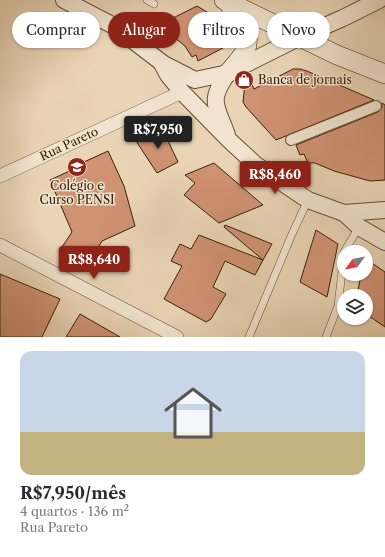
<!DOCTYPE html>
<html lang="pt">
<head>
<meta charset="utf-8">
<style>
	body { margin:0; font-family:"Libre Caslon Text",serif; background:#f2f2f3; color:#2b2b33; height:100vh; display:flex; flex-direction:column; font-size:15px; white-space:nowrap }
	* { box-sizing:border-box; margin:0 }
	p { font-size:13px; color:#7c7c81 }
	.icon { flex:none; width:22px; height:22px; fill:none; stroke:currentColor; stroke-width:2; stroke-linecap:round; stroke-linejoin:round }
	.map { position:relative; height:337px; overflow:hidden }
	.drawer { display:flex; flex-direction:column; background:#fff; flex:1 }
	.drawer>* { flex:none }
	.banner { position:absolute; left:12px; top:12px; width:361px; height:36px; display:flex; gap:8px }
	.needle { width:26px; rotate:237deg }
	.buttons { position:absolute; left:337px; top:245px; display:grid; gap:8px }
	.buttons a { display:grid; place-items:center; width:36px; height:36px; border-radius:50%; background:#fff; box-shadow:0 1px 3px #0004; font-size:20px }
	.price { position:absolute; translate:-50% -34px; padding:0 9px; border-radius:4px; background:#8f2418; color:#fff; font-size:13px; line-height:26px; filter:drop-shadow(0 1px 2px #0008) }
	.price::after { content:''; position:absolute; left:50%; top:24px; width:12px; height:9px; margin-left:-6px; background:inherit; clip-path:polygon(0 0,100% 0,50% 100%) }
	.price.active { background:#222; color:#fff }
	ul { padding:0; list-style:none }
	li { display:grid; align-content:center; gap:8px; height:212px; padding:0 20px }
	li span { display:grid; place-items:center; height:124px; border-radius:12px; color:#555 }
	li>.icon { margin-inline-start:auto }
	span .icon { width:72px; height:72px; fill:#fffc; stroke-width:1 }
	li b { font-size:17px }
	.pill { padding:0 14px; border-radius:18px; background:#fff; box-shadow:0 1px 3px #0004; font-size:14px; line-height:36px }
	.pill.active { background:#8f2418; color:#fff }
	.map>svg:first-child { display:block }
</style>
</head>
<body>
<div class="map">
<svg width="385" height="337" viewBox="0 0 385 337">
	<rect width="100%" height="100%" fill="#e9d4b5"/>
	<filter id="stains"><feTurbulence type="fractalNoise" baseFrequency=".005" numOctaves="4"/><feColorMatrix values="0 0 0 0 .2 0 0 0 0 .09 0 0 0 0 .02 0 0 0 .5 -.17"/></filter>
	<radialGradient id="worn" r=".72"><stop offset=".6" stop-color="#630" stop-opacity="0"/><stop offset="1" stop-color="#630" stop-opacity=".3"/></radialGradient>
	<g fill="#cf9273" stroke="#372307">
		<path d="M197,6L212,15L217,23L218,22L224,36L219,38L223,48L198,61L196,55L192,57L185,46L159,25Z"/>
		<path d="M293,69H300L307,71L374,100L276,140L246,107L243,102L246,75L247,74L254,89Z"/>
		<path d="M382,103L385,105V180L370,181L334,171L315,163H310L307,161L304,154L300,155L296,145L378,112L382,107Z"/>
		<path d="M162,128L178,162L157,173L136,141Z"/>
		<path d="M108,151L124,186L135,226L102,241L92,258L88,257L85,263L60,250L72,232L50,180L74,169L73,167Z"/>
		<path d="M214,163L263,205L219,223L184,195L195,183L185,175Z"/>
		<path d="M225,225L272,244L263,260L224,227Z"/>
		<path d="M316,230L338,244L327,297L300,282Z"/>
		<path d="M199,235L263,260L255,275L225,261L213,287L226,294L211,319L206,322L164,299L182,266L171,261L180,244L191,249Z"/>
		<path d="M366,259L385,272V327L366,314V296H357L361,274H366Z"/>
		<path d="M0,274L60,299L42,337H0Z"/>
		<path d="M80,314L120,337H66Z"/>
	</g>
	<g fill="none" stroke-linecap="round" stroke-linejoin="round">
		<defs>
			<g id="service">
				<path d="M147,0L154,4"/>
				<path d="M344,252L359,227"/>
				<path d="M249,337L292,234L308,200"/>
				<path d="M326,337L338,306L344,254"/>
			</g>
			<path id="pedestrian" d="M291,140L376,106"/>
			<g id="minor">
				<path d="M0,176L182,92"/>
				<path d="M0,245L177,337"/>
			</g>
			<g id="tertiary">
				<path d="M64,0L114,26L161,62L168,75L182,92L229,140L256,165L308,200L344,213L385,210"/>
				<path d="M162,63L195,80L228,73L300,37L343,18L379,0"/>
				<path d="M227,135C217,106 207,102 228,73"/>
				<path d="M344,213L359,227L385,242"/>
			</g>
			<g id="secondary">
				<path d="M224,0L337,55L385,74"/>
				<path d="M228,73C233,67 240,60 244,53C254,35 240,18 229,4"/>
			</g>
		</defs>
		<use href="#service" stroke="#644f32" stroke-width="8"/>
		<use href="#pedestrian" stroke="#644f32" stroke-width="12"/>
		<use href="#minor" stroke="#644f32" stroke-width="14"/>
		<use href="#tertiary" stroke="#644f32" stroke-width="18"/>
		<use href="#secondary" stroke="#372307" stroke-width="20"/>
		<use href="#service" stroke="#f1e3cf" stroke-width="7"/>
		<use href="#pedestrian" stroke="#f1e3cf" stroke-width="10"/>
		<use href="#minor" stroke="#f1e3cf" stroke-width="13"/>
		<use href="#tertiary" stroke="#f1e3cf" stroke-width="16"/>
		<use href="#secondary" stroke="#f1e3cf" stroke-width="19"/>
	</g>
	<defs>
		<symbol id="shop-disc" viewBox="-11 -11 22 22"><circle r="9.5" fill="#8f2418" stroke="#f1e3cf"/><path d="M-5-2.5h2.3a2.7 3.5 0 0 1 5.4 0H5L5.5 6h-11ZM-1.5-2.5h3a1.5 2.3 0 0 0-3 0Z" fill="#fff"/></symbol>
		<symbol id="school-disc" viewBox="-11 -11 22 22"><circle r="9.5" fill="#8f2418" stroke="#f1e3cf"/><path d="M0-5L7-2L0 1L-7-2ZM-4 1L0 2.5L4 1V4Q0 6-4 4Z" fill="#fff"/></symbol>
	</defs>
	<g fill-rule="evenodd">
		<use href="#shop-disc" x="233" y="69" width="22" height="22"/>
		<use href="#school-disc" x="66" y="156" width="22" height="22"/>
	</g>
	<g text-anchor="middle" stroke-width="3" stroke-linejoin="round" paint-order="stroke">
		<g font-size="12" fill="#372307" stroke="#f1e3cf" text-anchor="start">
			<text x="258" y="84">Banca de jornais</text>
			<text x="77" y="190" text-anchor="middle">Colégio e<tspan x="77" dy="14">Curso PENSI</tspan></text>
		</g>
		<g font-size="12" fill="#372307" stroke="#f1e3cf">
			<text transform="translate(69 144) rotate(-25)" y="4">Rua Pareto</text>
		</g>
	</g>
	<rect width="100%" height="100%" filter="url(#stains)"/>
	<rect width="100%" height="100%" fill="url(#worn)"/>
</svg>
<div class="buttons">
<a><svg class="needle" viewBox="-14 -14 28 28"><path d="M0-13l5 13h-10z" fill="#e53935"/><path d="M0 13l5-13h-10z" fill="#7c7c81"/></svg></a>
<a><svg class="icon" aria-label="layers" viewBox="0 0 24 24"><path d="M12 4l9 5-9 5-9-5zM3 14l9 5 9-5"/></svg></a>
</div>
<b class="price active" style="left:158px;top:150px">R$7,950</b>
<b class="price" style="left:275px;top:195px">R$8,460</b>
<b class="price" style="left:94px;top:280px">R$8,640</b>
<div class="banner">
<a class="pill">Comprar</a>
<a class="pill active">Alugar</a>
<a class="pill">Filtros</a>
<a class="pill">Novo</a>
</div>
</div>
<section class="drawer">
<ul>
<li><span style="background:linear-gradient(#c9d6e8 65%,#c2b280 0)"><svg class="icon" aria-label="home" viewBox="0 0 24 24"><path d="M3 11l9-7 9 7M6 9v11h12V9"/></svg></span><div><b>R$7,950/mês</b><p>4 quartos · 136 m²</p><p>Rua Pareto</p></div></li>
</ul>
</section>
</body>
</html>
